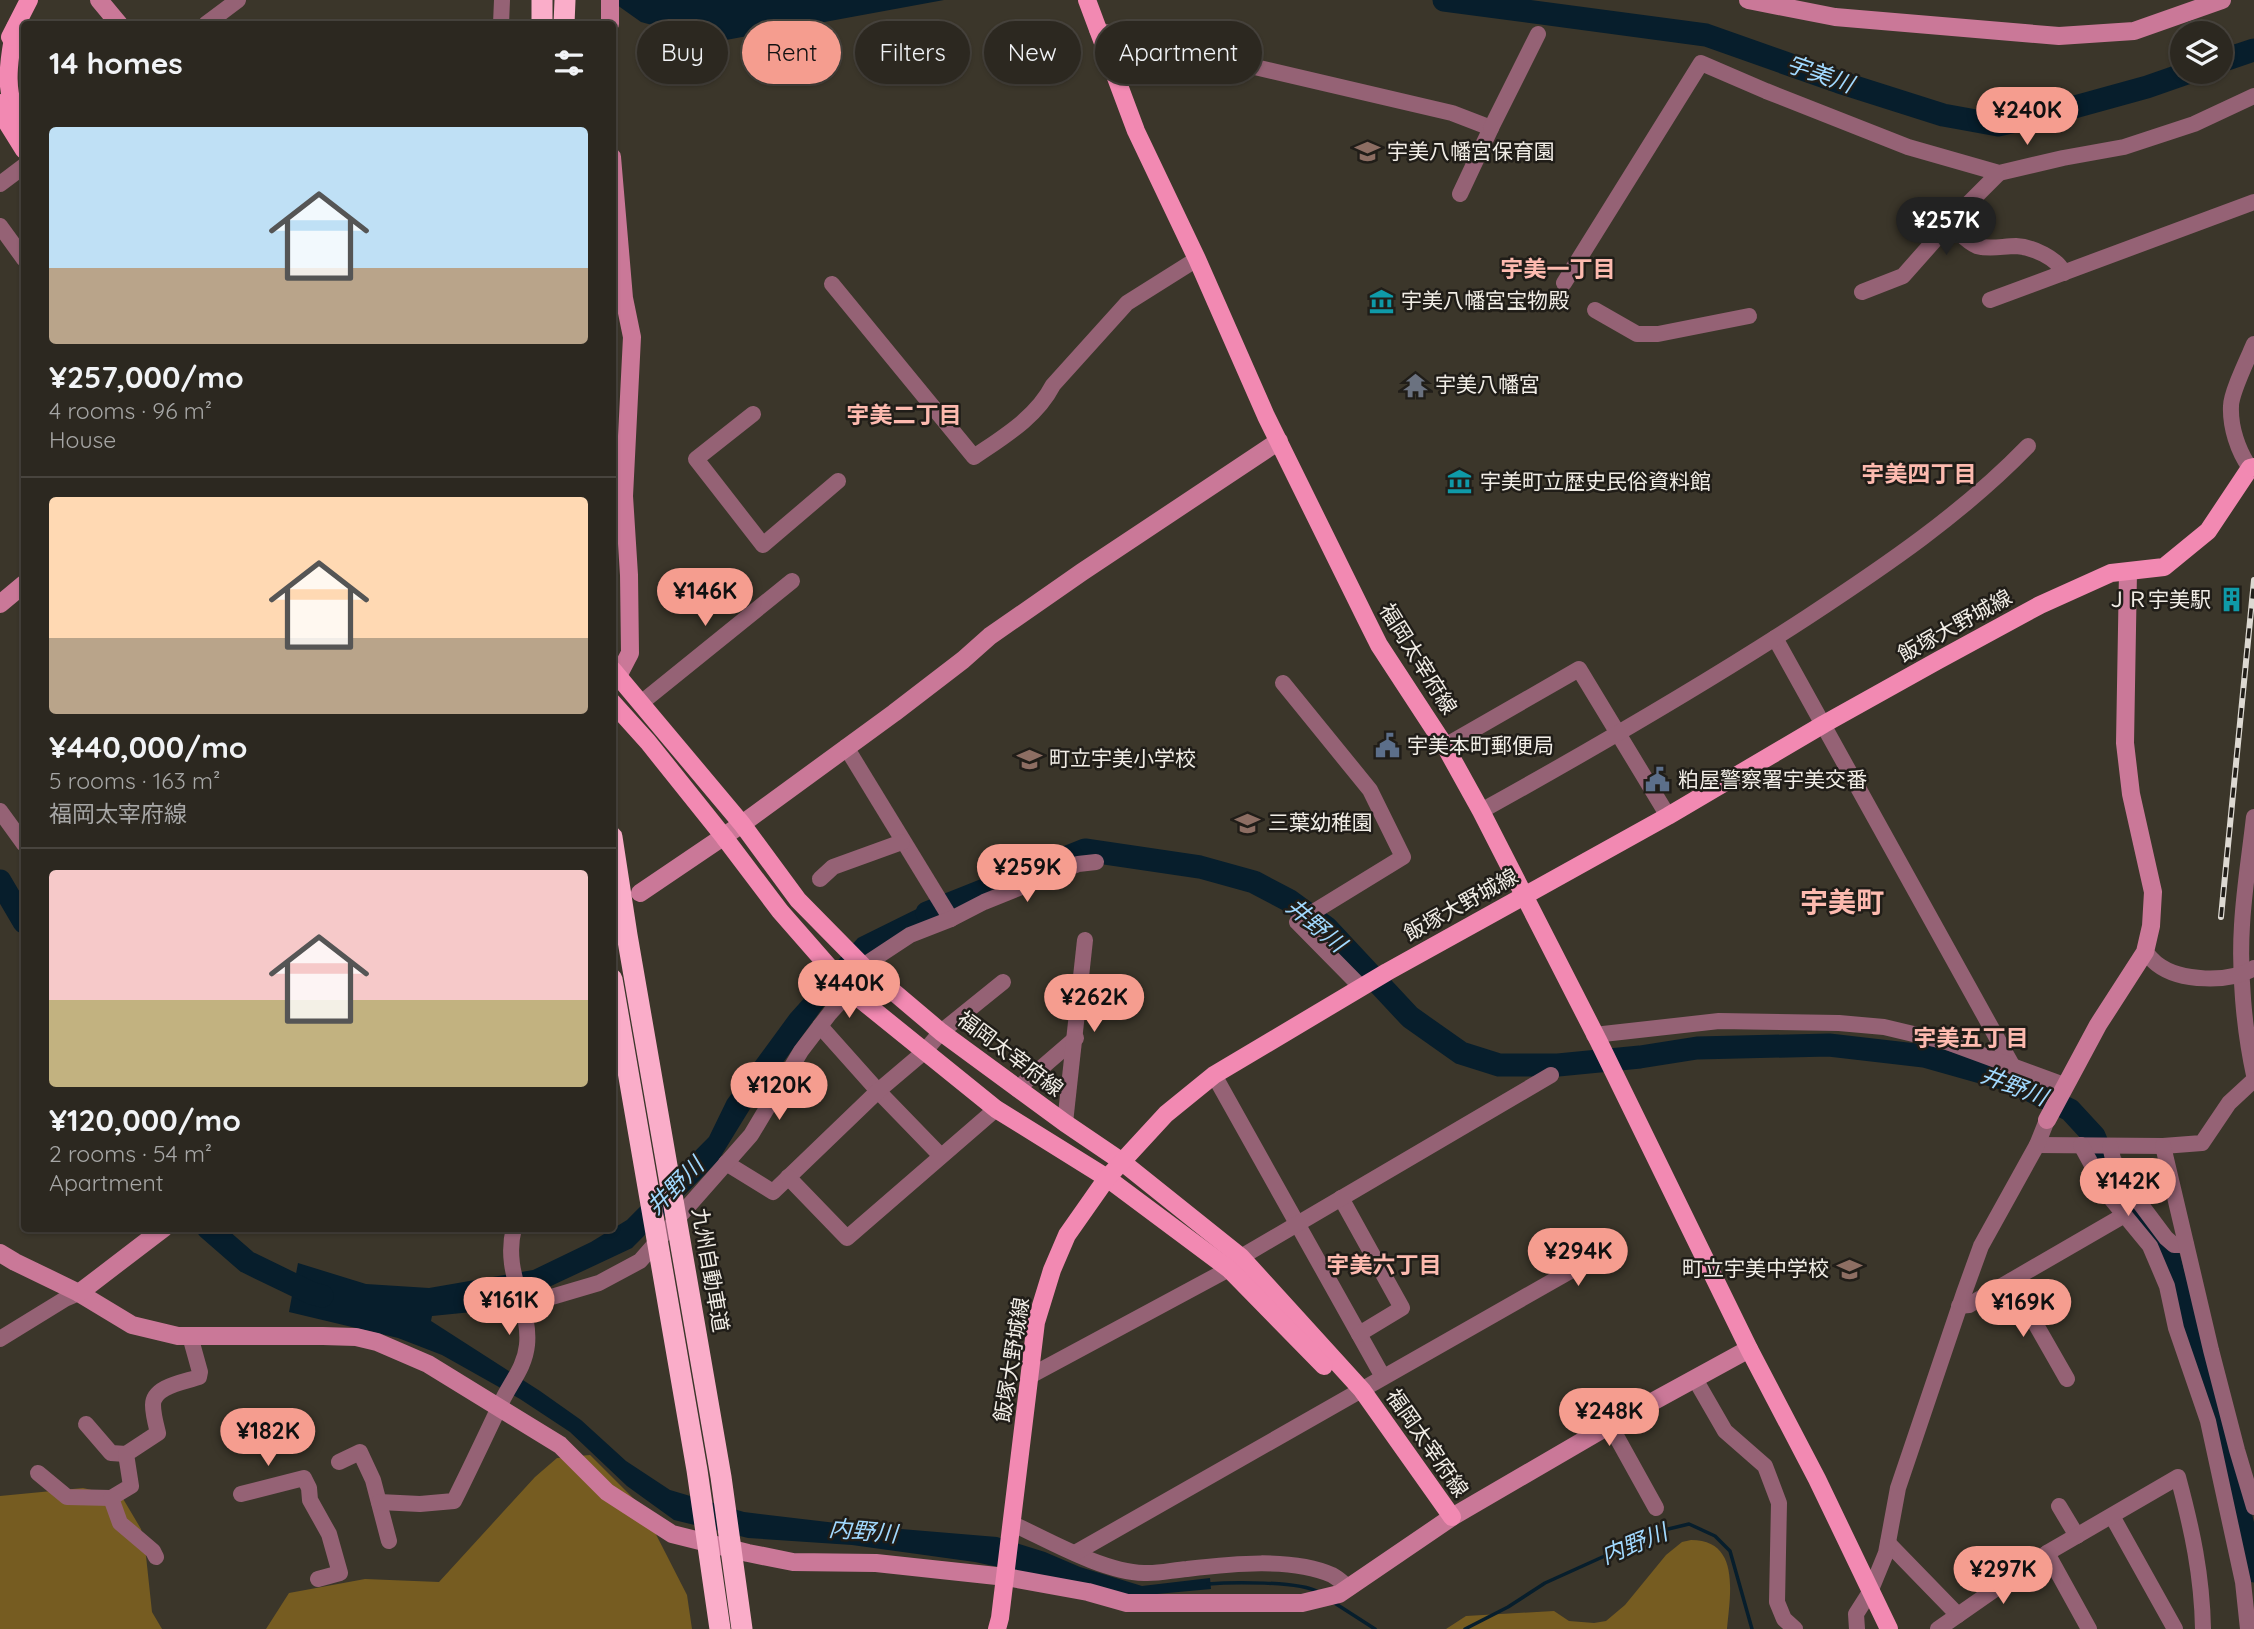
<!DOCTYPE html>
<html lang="en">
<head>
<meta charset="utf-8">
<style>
	body { margin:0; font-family:Quicksand,"Noto Sans JP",sans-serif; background:#343029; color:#f1f3f6; height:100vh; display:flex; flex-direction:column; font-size:26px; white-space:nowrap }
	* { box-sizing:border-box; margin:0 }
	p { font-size:23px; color:#a6a6a5 }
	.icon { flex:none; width:38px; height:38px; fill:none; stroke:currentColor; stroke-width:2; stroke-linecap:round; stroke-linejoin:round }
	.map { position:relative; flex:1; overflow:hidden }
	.drawer { position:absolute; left:21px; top:21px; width:595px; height:1211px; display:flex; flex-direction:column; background:#2c2820; border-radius:7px; box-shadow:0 2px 5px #0004,0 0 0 2px #48443e }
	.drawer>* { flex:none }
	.guide { position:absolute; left:637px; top:21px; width:665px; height:63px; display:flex; gap:14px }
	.tools { position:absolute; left:2170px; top:21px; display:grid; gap:14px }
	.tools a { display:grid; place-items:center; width:63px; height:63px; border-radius:50%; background:#2c2820; box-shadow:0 2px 5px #0004,0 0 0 2px #48443e; font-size:35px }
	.price { position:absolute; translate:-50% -60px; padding:0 16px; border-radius:24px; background:#f59d8f; color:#111; font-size:23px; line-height:46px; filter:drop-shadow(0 2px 4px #0008) }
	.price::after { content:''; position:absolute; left:50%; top:42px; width:21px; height:16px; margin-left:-10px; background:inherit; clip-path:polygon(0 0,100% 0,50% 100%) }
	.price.active { background:#222; color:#fff }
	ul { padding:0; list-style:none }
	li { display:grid; align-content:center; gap:14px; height:371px; padding:0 28px }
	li+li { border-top:2px solid #48443e }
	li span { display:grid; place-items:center; height:217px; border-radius:7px; color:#555 }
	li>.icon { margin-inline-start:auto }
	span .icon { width:126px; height:126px; fill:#fffc; stroke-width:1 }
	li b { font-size:30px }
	h2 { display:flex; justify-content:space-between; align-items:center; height:84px; padding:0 28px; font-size:30px }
	.tag { padding:0 24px; border-radius:32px; background:#2c2820; box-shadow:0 2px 5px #0004,0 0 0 2px #48443e; font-size:24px; line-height:63px }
	.tag.active { background:#f59d8f; color:#111 }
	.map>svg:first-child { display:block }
</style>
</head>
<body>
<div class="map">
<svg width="2254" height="1629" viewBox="0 0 2254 1629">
	<rect width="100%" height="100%" fill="#3b362a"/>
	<g fill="#765c21">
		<path d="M590,1455L642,1507L687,1595L692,1629H266L289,1593L365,1579L439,1582L535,1477L557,1458Z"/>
		<path d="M83,1488L122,1497L141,1529L146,1556L152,1612L162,1629H0V1496Z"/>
		<path d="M1691,1540C1741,1540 1730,1595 1727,1629H1446L1466,1616L1554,1611L1569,1621L1594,1623L1606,1621L1625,1605L1666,1555L1682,1542Z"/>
	</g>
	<g fill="#071e2c">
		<path d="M610,0H944L715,42L641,22Z"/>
		<path d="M947,894L962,907L871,954L832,995L753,1104L718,1161L632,1248L534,1294L472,1312L432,1316L431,1321L540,1391L581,1420L626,1461L670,1490L744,1512L853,1525L997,1537L1045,1552L1080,1567L1142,1586L1210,1578L1211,1589L1135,1596L975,1562L852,1545L748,1538L674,1520L627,1486L570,1432L520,1399L442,1355L398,1338L289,1312L298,1263L366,1284L429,1288L533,1270L591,1242L627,1220L709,1137L727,1100L790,1014L858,938Z"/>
	</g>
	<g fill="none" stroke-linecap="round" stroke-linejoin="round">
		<g stroke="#071e2c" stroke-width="3.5">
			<path d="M1208,1584C1230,1582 1300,1581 1318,1592"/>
			<path d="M1333,1602L1375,1629"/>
			<path d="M1465,1629L1508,1607L1545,1583L1660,1531L1689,1524L1715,1536L1730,1551L1752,1629"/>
		</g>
		<g stroke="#071e2c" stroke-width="23">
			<path d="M1444,0L1706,35L1839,82L1943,115L1998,125L2060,111L2147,87L2190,72"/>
			<path d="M2221,61L2254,50"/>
			<path d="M0,881L24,922"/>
			<path d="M927,913L1085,850L1200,867L1254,882L1290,901L1327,928L1410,1017L1461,1053L1499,1065H1558L1640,1057L1697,1048L1829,1045L1924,1056L2009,1080L2070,1110L2094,1136L2106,1165L2131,1207L2167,1251L2207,1396L2218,1423L2254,1571"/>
			<path d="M208,1228L247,1262L311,1293L322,1296"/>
		</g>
		<g stroke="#956275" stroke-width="16">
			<path d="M206,24L238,0"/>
			<path d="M501,24L502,0"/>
			<path d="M1097,30L1452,113L1491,128L1460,194"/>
			<path d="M1491,128L1538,34"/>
			<path d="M0,184L24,166"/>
			<path d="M1951,225C1959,232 1967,242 1977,246C1990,250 2003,246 2016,246C2033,247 2057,258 2064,273"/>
			<path d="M0,226L24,259"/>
			<path d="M1564,283L1701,63L1766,91L1908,147L1999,173L2063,158L2124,147L2194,124L2254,96"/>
			<path d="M832,284L974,457C1003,437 1036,418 1053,385L1127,303L1197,259"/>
			<path d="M1862,292L1903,276L1957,215L1999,173"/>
			<path d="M1990,300L2254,202"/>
			<path d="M1595,310L1637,334H1658L1749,316"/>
			<path d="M753,414L696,459L763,545L838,481"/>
			<path d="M2250,468C2238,451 2230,427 2231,406C2231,393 2248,358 2254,344"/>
			<path d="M1775,638L2013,1067"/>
			<path d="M1283,683L1370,790L1403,857L1297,922L1361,987"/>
			<path d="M641,703L792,581"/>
			<path d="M1445,746L1579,669L1668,816"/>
			<path d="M846,747L951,919"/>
			<path d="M0,811L24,844"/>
			<path d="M1481,811C1591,750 1700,687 1806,618C1885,566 1962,514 2028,446"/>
			<path d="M2254,817C2250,853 2244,889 2242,925C2239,972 2244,1029 2254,1075"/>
			<path d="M820,879L833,867L902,842"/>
			<path d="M2145,952C2149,956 2153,961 2157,964C2180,982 2230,983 2254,968"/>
			<path d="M820,1026L878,1091L941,1156"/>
			<path d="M1594,1035L1719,1021L1839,1023L1884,1027L1947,1042L2064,1085"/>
			<path d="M1214,1075L1383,1377"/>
			<path d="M1017,1089L1076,1038"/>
			<path d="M1065,1123L1085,940"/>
			<path d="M2037,1145L2163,1146L2202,1143L2229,1103L2254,1080"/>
			<path d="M2081,1145L2108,1195L2150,1246L2167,1286L2176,1328L2208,1421L2243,1582L2248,1629"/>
			<path d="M2110,1146L2113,1159L2127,1186L2166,1238L2174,1245H2186"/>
			<path d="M2163,1146L2211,1350L2237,1450L2254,1507"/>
			<path d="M726,1163L773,1192L878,1091L924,1052L941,1032L1003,982"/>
			<path d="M788,1177L847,1238L996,1109"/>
			<path d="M1341,1198L1402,1308L1359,1334"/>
			<path d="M2011,1281L2067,1379"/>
			<path d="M521,1306L599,1283L640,1261L751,1135L801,1051L830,1013L850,991L863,966L910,935L951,919L984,902L1078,864L1096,862"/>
			<path d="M1959,1306L1969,1305L2121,1217"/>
			<path d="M0,1339L65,1299L79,1293"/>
			<path d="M1030,1376L1229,1269L1241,1257L1551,1075"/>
			<path d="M1695,1379L1725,1431L1765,1466L1779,1503L1777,1602L1784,1619L1795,1629"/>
			<path d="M86,1424L111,1453L126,1454"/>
			<path d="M1610,1425L1656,1508"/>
			<path d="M339,1462L360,1452L373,1480L389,1541"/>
			<path d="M38,1473L67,1497L111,1498"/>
			<path d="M241,1494L304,1478L309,1488L310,1500L329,1534L340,1573L318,1579"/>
			<path d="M379,1502L420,1504L454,1501C471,1467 487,1433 503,1399C512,1381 525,1366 527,1345C531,1306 502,1273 514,1228"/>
			<path d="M2059,1506L2077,1536"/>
			<path d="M2112,1516L2175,1629"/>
			<path d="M1013,1524C1050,1541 1103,1572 1144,1573C1158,1574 1173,1570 1187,1569C1230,1564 1292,1557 1332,1575C1338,1578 1344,1584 1349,1588"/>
			<path d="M1888,1543L1958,1615"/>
			<path d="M1075,1553L1602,1253"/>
			<path d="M2047,1553L2089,1629"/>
			<path d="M156,1557L153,1551L120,1523L111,1498L131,1486L126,1454L158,1433C156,1425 153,1414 153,1405C153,1386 185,1382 199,1377L200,1372L190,1336"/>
			<path d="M1857,1629L1856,1614L1870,1592L1886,1553L1898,1488L1964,1293L1981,1246L2037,1145L2047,1120"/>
			<path d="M1938,1629L2047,1553L2178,1477C2192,1529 2202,1575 2203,1629"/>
		</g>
		<g stroke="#ca7898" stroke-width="18">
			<path d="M99,0L119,24"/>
			<path d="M610,0V24"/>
			<path d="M1748,0L1835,17L2059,36L2134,31L2222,0"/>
			<path d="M612,157L624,298L632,337L624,496L629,575L630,653L618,676"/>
			<path d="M0,604L24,584"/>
			<path d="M640,893L742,824L894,713L963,660L990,636L1082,572L1279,441"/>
			<path d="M2047,1120L2098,1025L2145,952L2151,926L2153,892L2131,794L2125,743L2128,572"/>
			<path d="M0,1253L15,1262L79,1293L132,1325L178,1336H323L356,1337L377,1342L428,1364L560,1445L607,1492L672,1534L748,1553L793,1562L876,1563L1006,1577L1088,1592L1127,1603H1302L1339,1594L1452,1517L1610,1425L1749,1349"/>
			<path d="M79,1293L164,1228"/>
		</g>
		<g stroke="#f289b2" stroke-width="18">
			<path d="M1087,0L1136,131L1197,259L1266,416L1366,619L1379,645L1445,746L1481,811L1598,1040L1749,1349L1817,1479L1889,1629"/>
			<path d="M15,28C8,62 2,98 24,128"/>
			<path d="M10,37L29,0"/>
			<path d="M0,103L6,121L24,150"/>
			<path d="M612,669L742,824L798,900L863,966L941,1032L1065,1123L1121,1161L1241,1257L1362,1390L1452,1517"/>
			<path d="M612,702L648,742L724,837L780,911L850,991L996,1109L1107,1178L1229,1269L1324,1366"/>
			<path d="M997,1629L1000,1618L1036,1322L1052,1270L1067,1235L1107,1178L1166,1114L1214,1075L1387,972L1668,816L1824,724L1937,661L2040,605L2111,573L2164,567L2208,531L2250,468L2254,467"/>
		</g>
		<g stroke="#faadc9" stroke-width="21">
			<path d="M542,24V0"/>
			<path d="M564,24L565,0"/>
			<path d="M612,837L627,935L721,1477L742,1629"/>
			<path d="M612,979L697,1470L720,1629"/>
		</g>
		<defs>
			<path id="rail" d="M2221,917L2254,580"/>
		</defs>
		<use href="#rail" stroke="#ddd9d2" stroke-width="6"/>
		<use href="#rail" stroke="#201d18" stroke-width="3.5" stroke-dasharray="10" stroke-linecap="butt"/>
	</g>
	<defs>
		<symbol id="school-bare" viewBox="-9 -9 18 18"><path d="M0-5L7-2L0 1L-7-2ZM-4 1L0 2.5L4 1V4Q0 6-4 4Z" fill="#8d6e63" stroke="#201d18" stroke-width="2.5" paint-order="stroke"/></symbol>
		<symbol id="museum-bare" viewBox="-9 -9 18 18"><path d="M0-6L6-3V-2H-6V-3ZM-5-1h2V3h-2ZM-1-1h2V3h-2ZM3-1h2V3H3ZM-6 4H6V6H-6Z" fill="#0f9aa8" stroke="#201d18" stroke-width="2.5" paint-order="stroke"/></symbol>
		<symbol id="temple-bare" viewBox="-9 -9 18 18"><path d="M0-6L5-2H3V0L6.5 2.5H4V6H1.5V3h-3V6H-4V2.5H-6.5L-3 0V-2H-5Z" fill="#6b7280" stroke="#201d18" stroke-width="2.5" paint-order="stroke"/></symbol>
		<symbol id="building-bare" viewBox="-9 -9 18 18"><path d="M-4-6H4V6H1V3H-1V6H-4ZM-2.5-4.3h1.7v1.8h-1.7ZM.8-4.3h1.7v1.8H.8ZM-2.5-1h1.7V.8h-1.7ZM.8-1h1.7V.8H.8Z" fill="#0f9aa8" stroke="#201d18" stroke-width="2.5" paint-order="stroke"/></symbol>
		<symbol id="civic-bare" viewBox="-9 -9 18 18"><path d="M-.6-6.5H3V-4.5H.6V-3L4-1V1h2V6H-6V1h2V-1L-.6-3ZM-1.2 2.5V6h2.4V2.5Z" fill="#5c6f8a" stroke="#201d18" stroke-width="2.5" paint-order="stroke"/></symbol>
	</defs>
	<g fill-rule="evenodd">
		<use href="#school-bare" x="1350" y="134" width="35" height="35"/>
		<use href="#museum-bare" x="1364" y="284" width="35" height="35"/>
		<use href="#temple-bare" x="1398" y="368" width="35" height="35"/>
		<use href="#museum-bare" x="1442" y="464" width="35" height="35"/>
		<use href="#building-bare" x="2214" y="582" width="35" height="35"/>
		<use href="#civic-bare" x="1370" y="728" width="35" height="35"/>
		<use href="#school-bare" x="1012" y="742" width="35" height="35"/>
		<use href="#civic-bare" x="1640" y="762" width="35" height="35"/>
		<use href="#school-bare" x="1230" y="806" width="35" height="35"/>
		<use href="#school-bare" x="1832" y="1252" width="35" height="35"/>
	</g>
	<g text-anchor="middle" stroke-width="5" stroke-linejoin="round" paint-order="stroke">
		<g font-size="21" fill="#f1ede6" stroke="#201d18" text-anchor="start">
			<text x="1387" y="159">宇美八幡宮保育園</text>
			<text x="1401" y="308">宇美八幡宮宝物殿</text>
			<text x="1435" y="392">宇美八幡宮</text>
			<text x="1480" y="489">宇美町立歴史民俗資料館</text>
			<text x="2211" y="607" text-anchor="end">ＪＲ宇美駅</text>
			<text x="1407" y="753">宇美本町郵便局</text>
			<text x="1049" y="766">町立宇美小学校</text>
			<text x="1678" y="787">粕屋警察署宇美交番</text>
			<text x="1268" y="830">三葉幼稚園</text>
			<text x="1829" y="1276" text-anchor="end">町立宇美中学校</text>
		</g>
		<g font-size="21" fill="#f1ede6" stroke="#201d18">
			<text transform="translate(1955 626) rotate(-29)" y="7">飯塚大野城線</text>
			<text transform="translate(1418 659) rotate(58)" y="7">福岡太宰府線</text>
			<text transform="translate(1461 905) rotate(-29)" y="7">飯塚大野城線</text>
			<text transform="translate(1010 1054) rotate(37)" y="7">福岡太宰府線</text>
			<text transform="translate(710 1270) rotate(80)" y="7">九州自動車道</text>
			<text transform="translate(1012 1360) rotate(-81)" y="7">飯塚大野城線</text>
			<text transform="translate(1427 1443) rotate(55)" y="7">福岡太宰府線</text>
		</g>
		<g font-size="23" font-style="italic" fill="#a1d9ff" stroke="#201d18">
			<text transform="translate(1820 74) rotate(19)" y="8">宇美川</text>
			<text transform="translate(1316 925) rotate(40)" y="8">井野川</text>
			<text transform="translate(2014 1086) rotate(21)" y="8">井野川</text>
			<text transform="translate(675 1186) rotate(-45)" y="8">井野川</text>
			<text transform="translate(863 1531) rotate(5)" y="8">内野川</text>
			<text transform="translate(1634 1544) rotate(-22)" y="8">内野川</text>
		</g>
		<g font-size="23" font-weight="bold" fill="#fdbaaf" stroke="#201d18">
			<text x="1558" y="277">宇美一丁目</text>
			<text x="904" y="423">宇美二丁目</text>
			<text x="1919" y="482">宇美四丁目</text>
			<text x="1971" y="1046">宇美五丁目</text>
			<text x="1384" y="1273">宇美六丁目</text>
		</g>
		<g font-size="28" font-weight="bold" fill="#fdbaaf" stroke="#201d18">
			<text x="1842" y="912">宇美町</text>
		</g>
	</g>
</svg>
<div class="tools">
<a><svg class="icon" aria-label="layers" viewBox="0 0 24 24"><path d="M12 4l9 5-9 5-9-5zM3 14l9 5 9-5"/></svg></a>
</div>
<b class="price" style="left:2027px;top:147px">¥240K</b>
<b class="price active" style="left:1946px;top:257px">¥257K</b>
<b class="price" style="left:705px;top:628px">¥146K</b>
<b class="price" style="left:1027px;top:904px">¥259K</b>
<b class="price" style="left:849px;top:1020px">¥440K</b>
<b class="price" style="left:1094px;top:1034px">¥262K</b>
<b class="price" style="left:779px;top:1122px">¥120K</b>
<b class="price" style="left:2128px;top:1218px">¥142K</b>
<b class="price" style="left:1578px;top:1288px">¥294K</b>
<b class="price" style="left:509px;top:1337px">¥161K</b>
<b class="price" style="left:2023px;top:1339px">¥169K</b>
<b class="price" style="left:1609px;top:1448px">¥248K</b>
<b class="price" style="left:268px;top:1468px">¥182K</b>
<b class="price" style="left:2003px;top:1606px">¥297K</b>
<div class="guide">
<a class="tag">Buy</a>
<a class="tag active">Rent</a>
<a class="tag">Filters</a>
<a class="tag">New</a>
<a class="tag">Apartment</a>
</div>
<section class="drawer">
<h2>14 homes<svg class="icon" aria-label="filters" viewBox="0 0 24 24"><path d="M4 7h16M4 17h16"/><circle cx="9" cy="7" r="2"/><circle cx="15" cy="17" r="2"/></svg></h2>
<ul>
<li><span style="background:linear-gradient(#bfe0f5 65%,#b9a48a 0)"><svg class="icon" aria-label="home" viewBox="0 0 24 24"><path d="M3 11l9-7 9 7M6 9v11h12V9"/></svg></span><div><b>¥257,000/mo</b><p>4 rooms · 96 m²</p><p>House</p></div></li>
<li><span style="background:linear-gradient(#ffd9b3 65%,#b9a48a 0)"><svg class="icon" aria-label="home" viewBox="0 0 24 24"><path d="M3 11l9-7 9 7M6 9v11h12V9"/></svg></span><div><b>¥440,000/mo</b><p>5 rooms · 163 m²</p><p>福岡太宰府線</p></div></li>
<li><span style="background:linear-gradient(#f6c9c9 60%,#c2b280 0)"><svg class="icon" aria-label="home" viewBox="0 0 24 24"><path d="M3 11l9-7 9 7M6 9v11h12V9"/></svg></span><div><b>¥120,000/mo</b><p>2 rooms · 54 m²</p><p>Apartment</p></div></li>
</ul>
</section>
</div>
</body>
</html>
